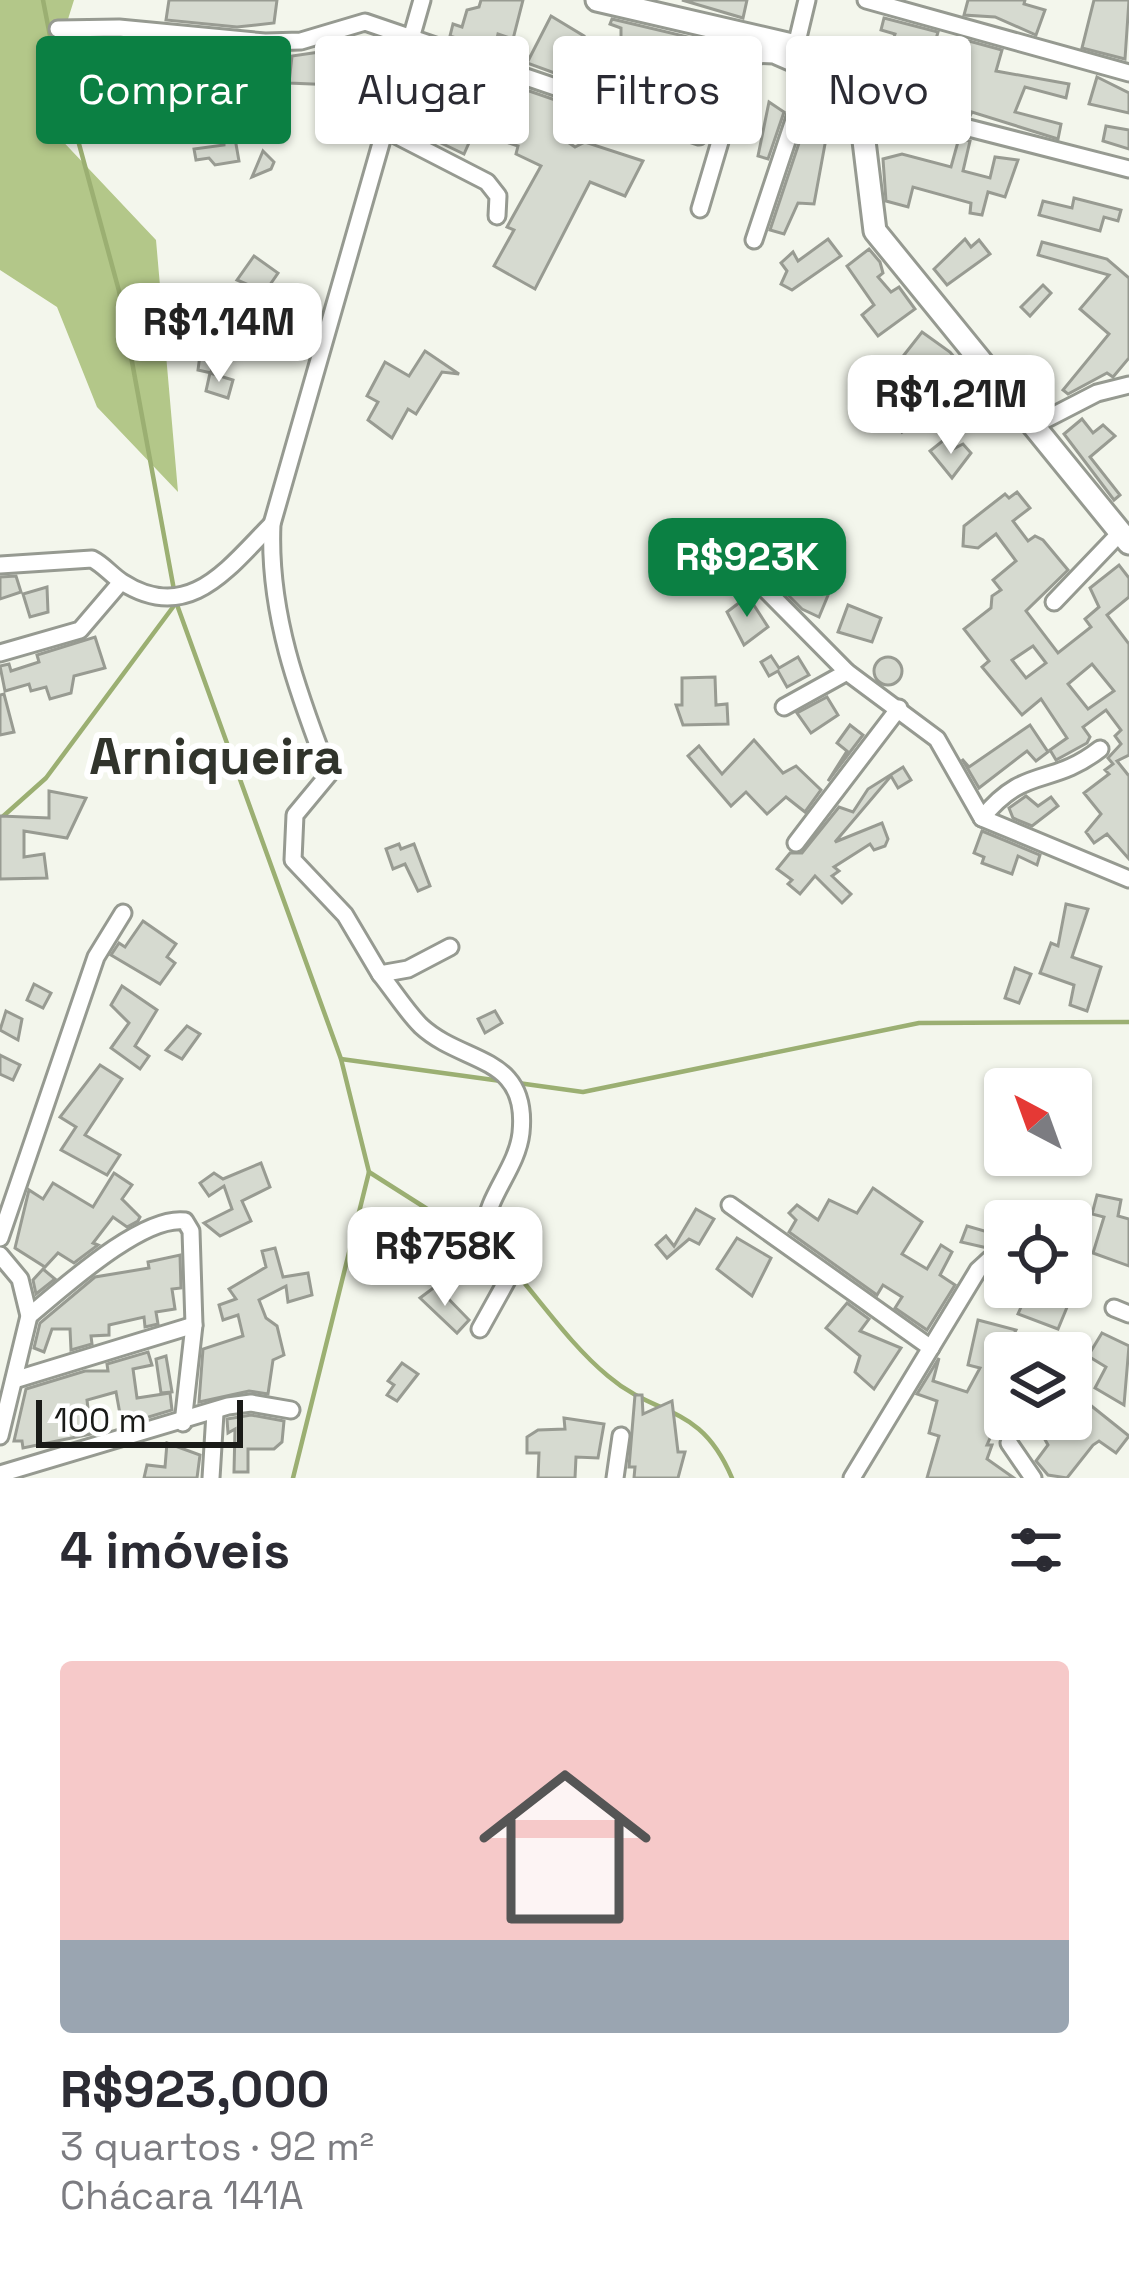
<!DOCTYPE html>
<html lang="pt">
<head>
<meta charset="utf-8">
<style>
	body { margin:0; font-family:"Space Grotesk",sans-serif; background:#f7f7f7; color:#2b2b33; height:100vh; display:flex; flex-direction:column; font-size:45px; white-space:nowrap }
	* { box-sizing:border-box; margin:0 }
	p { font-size:39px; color:#7c7c81 }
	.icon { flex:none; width:66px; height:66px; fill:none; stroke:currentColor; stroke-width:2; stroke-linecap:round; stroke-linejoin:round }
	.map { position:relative; height:1478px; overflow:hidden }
	.panel { display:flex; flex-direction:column; background:#fff; flex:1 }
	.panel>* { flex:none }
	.top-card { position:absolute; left:36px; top:36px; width:1059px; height:108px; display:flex; gap:24px }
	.needle { width:78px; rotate:319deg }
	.fabs { position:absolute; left:984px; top:1068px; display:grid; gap:24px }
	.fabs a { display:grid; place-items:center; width:108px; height:108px; border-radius:12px; background:#fff; box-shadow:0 3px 9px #0004; font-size:60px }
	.scale { position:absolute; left:36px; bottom:30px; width:207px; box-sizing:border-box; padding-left:12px; border:6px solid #1a1b18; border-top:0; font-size:33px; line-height:42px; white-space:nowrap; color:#1a1b18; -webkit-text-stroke:9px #fff; paint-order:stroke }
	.price { position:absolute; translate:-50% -102px; padding:0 27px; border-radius:24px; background:#fff; color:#222; font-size:39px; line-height:78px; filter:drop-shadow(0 3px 6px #0008) }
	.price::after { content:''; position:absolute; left:50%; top:72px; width:36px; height:27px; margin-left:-18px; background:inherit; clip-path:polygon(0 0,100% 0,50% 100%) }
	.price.current { background:#0b8043; color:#fff }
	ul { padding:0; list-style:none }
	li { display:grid; align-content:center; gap:24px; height:636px; padding:0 60px }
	li span { display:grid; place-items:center; height:372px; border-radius:12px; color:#555 }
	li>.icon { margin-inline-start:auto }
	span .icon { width:216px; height:216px; fill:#fffc; stroke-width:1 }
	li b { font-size:51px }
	h2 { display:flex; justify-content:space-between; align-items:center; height:144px; padding:0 60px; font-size:51px }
	.chip { padding:0 42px; border-radius:12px; background:#fff; box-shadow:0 3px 9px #0004; font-size:42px; line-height:108px }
	.chip.current { background:#0b8043; color:#fff }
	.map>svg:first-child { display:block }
</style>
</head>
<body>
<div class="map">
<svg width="1129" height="1478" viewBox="0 0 1129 1478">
	<rect width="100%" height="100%" fill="#f3f6ec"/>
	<path fill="#b3c789" d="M0,0H74L38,115L156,240L178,492L97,407L57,307L0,270Z"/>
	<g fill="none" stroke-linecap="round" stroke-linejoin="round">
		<g stroke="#9baf72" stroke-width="4.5">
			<path d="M43,0L51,41"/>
			<path d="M54,52L119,291L174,590"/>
			<path d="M176,602L341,1059L369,1172L293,1478"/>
			<path d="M0,819L46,778L176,603"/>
			<path d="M341,1059L501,1081"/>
			<path d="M518,1083L583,1092L919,1023L1129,1022"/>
			<path d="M369,1172L495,1252"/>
			<path d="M516,1273C545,1307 573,1347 608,1376C658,1419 700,1402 732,1478"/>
		</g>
	</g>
	<g fill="#d6dad0" stroke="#989b92" stroke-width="3" fill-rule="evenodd">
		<path d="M169,0H277L274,23L237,27L166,20Z"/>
		<path d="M481,0H523L513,39L498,34L494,51L450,36L453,24L462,27L467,10L479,7Z"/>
		<path d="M682,0H747L743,18Z"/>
		<path d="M968,0H1025L1024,4L1045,10L1036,35L995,17L964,15Z"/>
		<path d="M1094,0H1129L1125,59L1082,48Z"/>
		<path d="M551,16L584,36L578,55L567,52L560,75L527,63Z"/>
		<path d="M884,18L938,32L934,46L913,48L893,40L895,34L881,30Z"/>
		<path d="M612,19L688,37L686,43L730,56L717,98L671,84L651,82L648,92L627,84L637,51L621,46V28L610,24Z"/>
		<path d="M46,39L90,44L102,49L101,60L45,51Z"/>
		<path d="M351,39L391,44L383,85L336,76L335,85L289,83L292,56L333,50Z"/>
		<path d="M127,41L141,43L137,52L179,51L176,75L131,67L122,80Z"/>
		<path d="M969,41L1002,50L996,71L1069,84L1066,98L1025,87L1015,112L1061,124L1058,139L972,112L970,116L927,105L936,76L946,79L952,57L964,60Z"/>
		<path d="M220,50L271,54L268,78L260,77L256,97L250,96L252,127H233L239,161L215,165L209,158L196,160L194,149L224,145V90L205,88L203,78L210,53Z"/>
		<path d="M908,68L931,75L910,90L902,88Z"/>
		<path d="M472,71L483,92L476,94L478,110L444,123L438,91Z"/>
		<path d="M589,72L617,83L613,94L584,84Z"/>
		<path d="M1097,77L1129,93V113L1089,104Z"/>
		<path d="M509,84L564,103L556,134L575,147L585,142L643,161L625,196L590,182L535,289L494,266L514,230L507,227L541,166L516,154L518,146L509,143L517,112L503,109Z"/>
		<path d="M769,102L784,112L768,159L758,156Z"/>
		<path d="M822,115L840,118L825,144L814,204L798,203L784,234L770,230L807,119L821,122Z"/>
		<path d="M447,124L472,136L464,154L439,142Z"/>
		<path d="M1106,126L1129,130V149L1103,141Z"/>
		<path d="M959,138L970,141L963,171L990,178L995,157L1018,160L1005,197L988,192L982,215L970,213L971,203L913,187L908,207L886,201L883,159L902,154L951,167Z"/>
		<path d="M263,151L274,162L271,169L252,177Z"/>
		<path d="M1074,198L1121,210L1118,221L1104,217L1100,231L1039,215L1043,201L1072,208Z"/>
		<path d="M828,239L841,256L792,290L781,284L787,271L781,263L793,252L798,261Z"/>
		<path d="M965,239L971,247L979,240L990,254L947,285L934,269Z"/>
		<path d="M1042,242L1107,259L1129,278V358L1113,377L1107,373L1068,394L1063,390L1109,334L1080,309L1109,275L1038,255Z"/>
		<path d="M869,249L880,262L883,273L878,277L891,292L899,287L915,309L878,336L862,315L874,305L847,266Z"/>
		<path d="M254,256L278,273L265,292L237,280Z"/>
		<path d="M1043,285L1051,293L1030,316L1021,307Z"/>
		<path d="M254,327L284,334L278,359L247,351Z"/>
		<path d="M922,332L950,352L961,365L940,379L927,362L922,368L904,355Z"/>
		<path d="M201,347L215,348L211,373L198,370Z"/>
		<path d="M425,351L459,374L442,372L416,414L408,409L392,438L368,420L378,402L367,396L385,362L409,376Z"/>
		<path d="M210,373L233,380L228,398L206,391Z"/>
		<path d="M895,378L931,411L902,432L877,392Z"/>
		<circle cx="950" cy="412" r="9"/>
		<path d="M1082,419L1093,433L1103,425L1115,436L1090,457L1120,495L1114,500L1064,434Z"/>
		<path d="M945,439L953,449L963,444L971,453L952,478L930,451Z"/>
		<path d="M1017,492L1030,508L1013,521L1028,541L1035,536L1043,540L1068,570L1026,611L1058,653L1091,627L1085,619L1099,607L1090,588L1119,565L1129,578V597L1107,615L1129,644V755L1117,761L1129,776V859L1107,834L1094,843L1086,832L1101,814L1084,793L1109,774L1105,770L1113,764L1108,758L1121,744L1115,736L1121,730L1106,710L1083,727L1090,737L1087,743L1056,760L1050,750L1067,738L1041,699L1022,715L982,667L989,661L964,629L991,608L992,596L1001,590L993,580L1016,561L996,534L978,548L963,546L964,526L1005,494L1009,498ZM1033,646L1046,663L1026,678L1012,660ZM1092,664L1114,691L1088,709L1068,684Z"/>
		<path d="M754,549L774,567L780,560L809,583L831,588L819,617L802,609L771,578H755L740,565Z"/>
		<path d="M16,576L21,592L0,599V577Z"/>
		<path d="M47,587L48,612L30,617L23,594Z"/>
		<path d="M748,596L768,627L744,645L727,612Z"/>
		<path d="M848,605L881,618L872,642L838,632Z"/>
		<path d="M95,637L105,668L74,676L71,693L50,699L46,687L31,691L29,684L5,691L0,666L9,664L11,671L39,662L37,655Z"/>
		<path d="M771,656L779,668L798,657L809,675L787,687L778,671L769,676L761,662Z"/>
		<circle cx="888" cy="671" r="14"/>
		<path d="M715,677L716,705L727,704L728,724L683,725L676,705H682V678Z"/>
		<path d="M4,694L14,732L0,735V695Z"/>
		<path d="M827,697L838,715L811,733L797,713Z"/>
		<path d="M850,725L863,735L828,781L847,751L837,743Z"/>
		<path d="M1030,725L1048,752L1036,761L1027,751L979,788L962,759L969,767Z"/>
		<path d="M754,740L783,773L796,766L821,790L805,812L786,797L767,814L746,792L731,806L688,756L699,746L722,774Z"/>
		<path d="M903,767L911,780L898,788L891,776L835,842L882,823L888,839L885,846L874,850L870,844L834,867L839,871L832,876L851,894L842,903L815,876L800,894L788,884L792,880L777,869L790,853H802L839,807L853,812L868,789Z"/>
		<path d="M49,791L86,798L67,838L24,831V857L44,854L47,878L0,879V816L49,818Z"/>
		<path d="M1026,796L1038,806L1051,797L1058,806L1032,826L1013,818L1009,808Z"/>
		<path d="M982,831L1040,855L1037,865L1018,856L1012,874L982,863L984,857L974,853Z"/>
		<path d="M399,844L401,849L414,844L430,886L418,891L405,864L393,869L386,849Z"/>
		<path d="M1066,904L1088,909L1072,957L1101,967L1087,1011L1070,1005L1074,985L1040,973L1051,943L1058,946Z"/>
		<path d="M143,921L176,944L167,957L175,963L160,984L111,955L119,943L125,947Z"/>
		<path d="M1015,968L1031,974L1019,1003L1005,998Z"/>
		<path d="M34,984L51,993L43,1008L27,1000Z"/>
		<path d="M122,986L157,1010L135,1046L149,1056L140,1069L111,1048L129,1023L111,1005Z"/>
		<path d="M6,1011L22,1019L18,1040L0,1030Z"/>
		<path d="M495,1011L502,1023L485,1033L478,1019Z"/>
		<path d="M187,1026L200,1034L182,1059L166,1050Z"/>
		<path d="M0,1055L20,1065L13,1080L0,1074Z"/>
		<path d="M100,1065L122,1079L85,1135L120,1155L107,1175L61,1150L76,1127L60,1117Z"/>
		<path d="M261,1163L270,1187L242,1201L251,1221L220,1236L204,1223L232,1209L224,1186L209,1196L200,1183L214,1173L223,1179Z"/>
		<path d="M114,1173L132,1185L122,1199L140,1217L138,1221L127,1227L113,1217L93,1243L98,1245L74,1263L58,1253L45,1267L15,1248L29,1190L43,1199L53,1183L93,1207Z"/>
		<path d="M873,1188L922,1222L902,1254L927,1269L941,1245L952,1252L940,1275L955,1285L927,1330L895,1308L902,1297L883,1285L877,1295L789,1232L796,1220L789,1213L797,1205L818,1220L829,1200L857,1213Z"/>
		<path d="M1097,1195L1121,1200L1118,1216L1129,1219V1266L1093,1253L1104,1217L1092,1214Z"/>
		<path d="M696,1209L714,1219L699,1244L689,1239L667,1258L656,1245L666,1236L674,1246Z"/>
		<path d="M967,1226L991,1233L993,1226L1005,1230V1252L961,1242Z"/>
		<path d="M737,1238L771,1258L752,1296L717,1269Z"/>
		<path d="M275,1248L283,1277L308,1273L312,1295L288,1302L286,1286L259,1300L266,1318L277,1326L284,1355L273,1360L268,1394L249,1391L199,1402L203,1349L243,1336L238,1315L223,1320L219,1305L236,1299L229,1289L266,1267L262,1251Z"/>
		<path d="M180,1255L181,1288L172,1289L175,1309L156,1312L158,1324L145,1327L144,1317L109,1325V1335L91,1336L92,1344L71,1350L70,1329H52L44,1352L34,1348L40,1323L95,1277L149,1268L148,1262Z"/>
		<path d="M43,1269L55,1279L36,1294L33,1280Z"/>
		<path d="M436,1286L469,1320L457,1333L420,1298Z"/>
		<path d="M1030,1287L1070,1300L1058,1329L1018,1314Z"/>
		<path d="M847,1303L869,1319L860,1331L901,1348L874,1389L855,1372L860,1356L826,1328Z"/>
		<path d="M978,1320L1016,1330L1005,1353V1404L987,1445H992L987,1459L1014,1478H927L939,1436L929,1433L937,1401L917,1394L939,1358L933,1381L967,1392L980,1368L968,1365Z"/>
		<path d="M1102,1333L1129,1346L1124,1405L1095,1388L1106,1367L1088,1356Z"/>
		<path d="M148,1352L152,1365L133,1369L137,1398L170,1393L172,1410L122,1425L116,1392L87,1400L91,1434L23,1448L22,1441H14L26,1389L85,1371H108L107,1364Z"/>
		<path d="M166,1356L172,1392L161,1393L156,1359Z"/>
		<path d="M402,1363L418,1374L397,1401L387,1395L394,1385L388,1381Z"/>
		<path d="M635,1395H642L643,1414L672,1401L678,1452H685L678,1478H634L635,1467H629Z"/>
		<path d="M1084,1400L1129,1436L1116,1453L1099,1441L1093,1445L1067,1478L1048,1475L1036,1461L1048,1445L1043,1436L1055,1420L1061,1424L1071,1419Z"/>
		<path d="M251,1415L284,1421L282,1442L274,1449H248V1472H234L235,1429L228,1433L227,1419Z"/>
		<path d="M564,1418L604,1424L598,1458L576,1457L575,1478H538L539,1453H527V1437L538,1430L565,1429Z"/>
		<path d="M167,1443L200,1455L197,1478H144L147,1465L165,1467Z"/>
	</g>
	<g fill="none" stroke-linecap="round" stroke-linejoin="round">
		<defs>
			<g id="street">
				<path d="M422,0L272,524C268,613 298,693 329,774L295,815L293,860L345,915L380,974L408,969L450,947"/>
				<path d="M866,0L1129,73"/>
				<path d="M58,29L119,28L265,42L301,41L365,22L699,136"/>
				<path d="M796,46L807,0"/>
				<path d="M859,100L1129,169"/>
				<path d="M386,130L487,182L498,196L497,216"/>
				<path d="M700,209L746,54L774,55L827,78"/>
				<path d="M754,240L800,102L822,76"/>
				<path d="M904,370C943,402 945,396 981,364"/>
				<path d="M1033,426L1097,393L1129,385"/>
				<path d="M0,565L92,559C104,565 111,575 122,582C189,625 229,567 272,524"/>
				<path d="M763,587L847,672L937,739L982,818L1129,879"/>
				<path d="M1054,602L1120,533"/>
				<path d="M0,653L80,630L121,582"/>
				<path d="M784,707L847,672"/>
				<path d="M982,818C1026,764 1050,788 1100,749"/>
				<path d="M796,843L899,708"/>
				<path d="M380,974C393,990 406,1011 421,1026C463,1065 529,1054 521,1133C517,1168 487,1196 485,1229L515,1266L480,1329"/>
				<path d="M730,1205L931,1348"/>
				<path d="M0,1238L96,957L123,913"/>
				<path d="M0,1255L20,1279L29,1316L0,1436"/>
				<path d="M1056,1287L1061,1289"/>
				<path d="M1114,1308L1129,1314"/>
				<path d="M29,1316C63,1288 142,1215 185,1221L191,1231L194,1325L183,1423"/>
				<path d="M14,1380L194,1325"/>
				<path d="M1009,1443L1033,1478"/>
				<path d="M0,1474L228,1406L251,1403L291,1410"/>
				<path d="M211,1478L215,1413"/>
				<path d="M615,1478L621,1436"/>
				<path d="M852,1478L978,1270L990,1259L1005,1265"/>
			</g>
			<path id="secondary" d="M597,0L796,46L841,77L859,100L875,231L1129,543"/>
		</defs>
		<use href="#street" stroke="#969a91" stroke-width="21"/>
		<use href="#secondary" stroke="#969a91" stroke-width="27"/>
		<use href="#street" stroke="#fff" stroke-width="15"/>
		<use href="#secondary" stroke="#fff" stroke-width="21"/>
	</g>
	<g text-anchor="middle" stroke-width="12" stroke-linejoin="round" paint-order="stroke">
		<g font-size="51" font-weight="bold" fill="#31342c" stroke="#fff">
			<text x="216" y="774">Arniqueira</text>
		</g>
	</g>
</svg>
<div class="fabs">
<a><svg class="needle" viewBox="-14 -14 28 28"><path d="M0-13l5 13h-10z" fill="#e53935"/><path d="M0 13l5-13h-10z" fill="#7c7c81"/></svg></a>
<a><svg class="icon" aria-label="locate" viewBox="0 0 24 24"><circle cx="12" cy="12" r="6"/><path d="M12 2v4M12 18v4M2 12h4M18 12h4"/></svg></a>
<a><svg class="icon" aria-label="layers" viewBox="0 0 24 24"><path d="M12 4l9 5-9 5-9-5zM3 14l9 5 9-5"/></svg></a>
</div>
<div class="scale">100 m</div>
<b class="price" style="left:219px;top:385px">R$1.14M</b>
<b class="price" style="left:951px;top:457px">R$1.21M</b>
<b class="price current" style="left:747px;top:620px">R$923K</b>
<b class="price" style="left:445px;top:1309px">R$758K</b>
<div class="top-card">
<a class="chip current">Comprar</a>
<a class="chip">Alugar</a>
<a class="chip">Filtros</a>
<a class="chip">Novo</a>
</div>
</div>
<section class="panel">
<h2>4 imóveis<svg class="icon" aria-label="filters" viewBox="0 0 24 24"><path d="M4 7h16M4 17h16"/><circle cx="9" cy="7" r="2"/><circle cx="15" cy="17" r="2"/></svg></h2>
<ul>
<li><span style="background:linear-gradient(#f6c9c9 75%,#9aa5b1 0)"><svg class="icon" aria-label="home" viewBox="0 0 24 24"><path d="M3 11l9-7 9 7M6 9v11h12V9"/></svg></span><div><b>R$923,000</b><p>3 quartos · 92 m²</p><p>Chácara 141A</p></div></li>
</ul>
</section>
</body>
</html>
